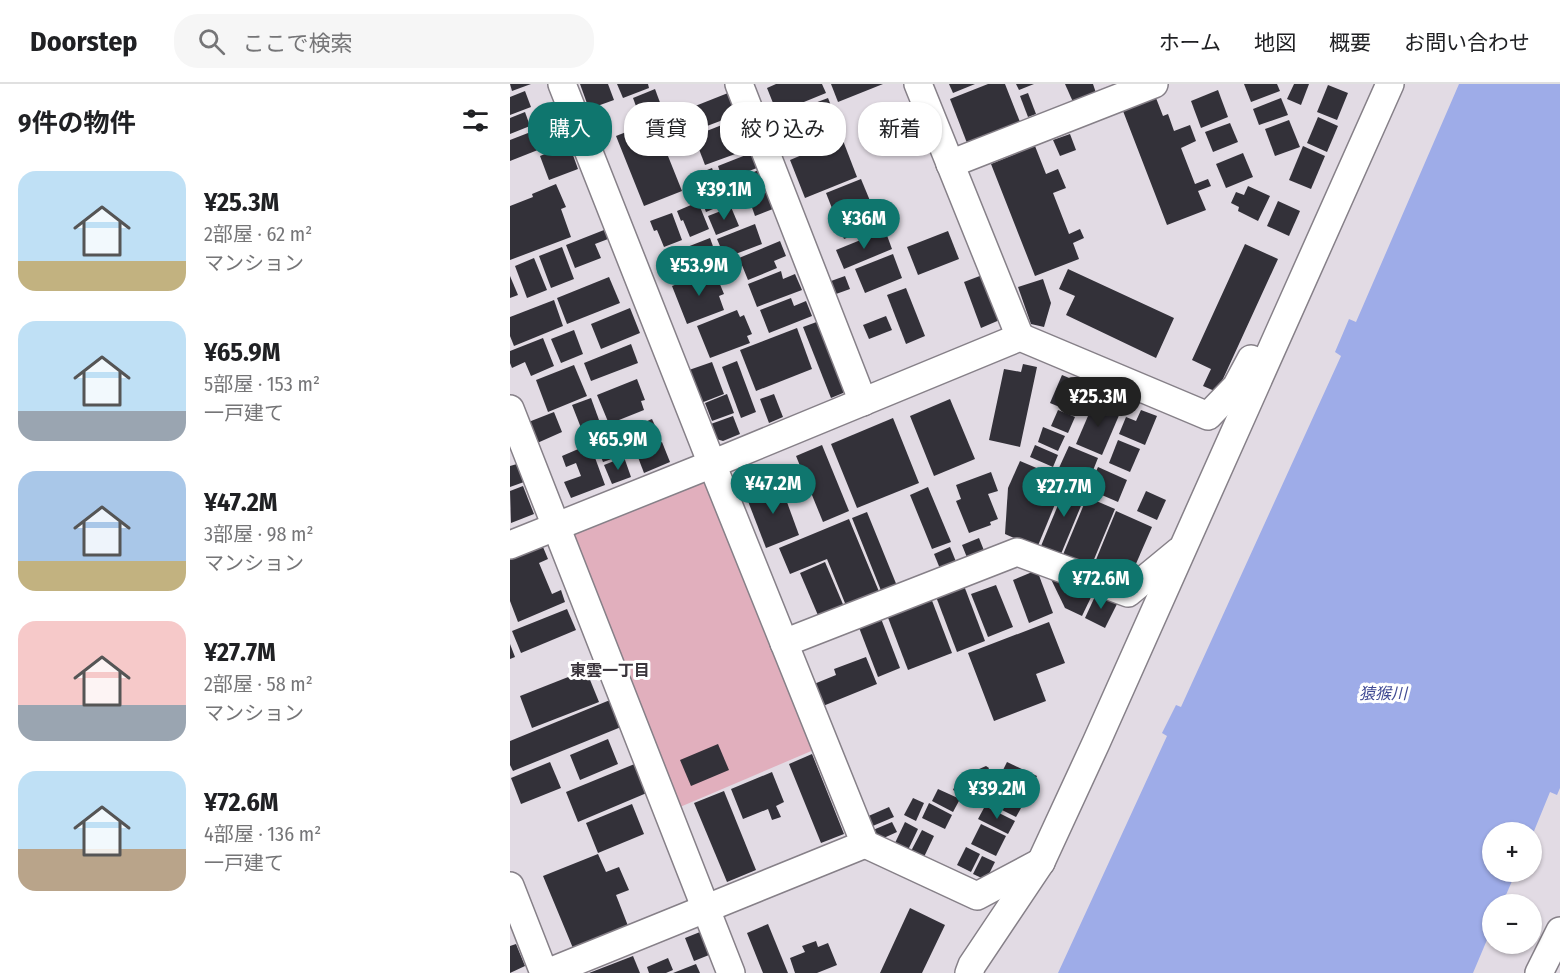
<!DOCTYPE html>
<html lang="ja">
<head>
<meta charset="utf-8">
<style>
	body { margin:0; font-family:"Fira Sans Condensed","Noto Sans JP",sans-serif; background:#f6f6f6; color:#202124; height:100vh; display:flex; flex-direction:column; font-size:22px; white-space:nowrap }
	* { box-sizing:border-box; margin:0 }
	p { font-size:20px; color:#757577 }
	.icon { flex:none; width:33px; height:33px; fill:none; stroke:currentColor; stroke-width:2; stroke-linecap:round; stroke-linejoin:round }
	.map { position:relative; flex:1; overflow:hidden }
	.side { display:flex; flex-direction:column; background:#fff; width:510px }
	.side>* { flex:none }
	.top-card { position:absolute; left:18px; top:18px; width:570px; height:54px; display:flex; gap:12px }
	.controls { position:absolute; left:972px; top:738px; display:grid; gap:12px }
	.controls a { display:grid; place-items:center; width:60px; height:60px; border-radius:50%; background:#fff; box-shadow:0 2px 4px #0004; font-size:30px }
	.price { position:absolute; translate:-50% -51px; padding:0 14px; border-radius:21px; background:#0f766e; color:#fff; font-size:20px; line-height:39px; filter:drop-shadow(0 2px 3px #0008) }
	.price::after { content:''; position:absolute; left:50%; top:36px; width:18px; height:14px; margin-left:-9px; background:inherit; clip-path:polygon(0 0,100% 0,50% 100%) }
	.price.on { background:#222; color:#fff }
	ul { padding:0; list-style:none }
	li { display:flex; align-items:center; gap:18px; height:150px; padding:0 18px }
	li span { display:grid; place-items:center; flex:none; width:168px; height:120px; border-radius:18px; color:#555 }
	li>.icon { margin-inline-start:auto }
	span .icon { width:72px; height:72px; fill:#fffc; stroke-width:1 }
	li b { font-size:26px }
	h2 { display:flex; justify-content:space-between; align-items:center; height:72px; padding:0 18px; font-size:26px }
	.chip { padding:0 21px; border-radius:24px; background:#fff; box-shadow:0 2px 4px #0004; font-size:21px; line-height:54px }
	.chip.on { background:#0f766e; color:#fff }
	header { display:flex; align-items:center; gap:36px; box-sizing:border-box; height:84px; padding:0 30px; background:#fff; border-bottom:2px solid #e0e0e0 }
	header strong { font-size:28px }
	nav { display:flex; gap:33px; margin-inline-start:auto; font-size:21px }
	.search { width:420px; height:54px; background:#f6f6f6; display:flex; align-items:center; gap:15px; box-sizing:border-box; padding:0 21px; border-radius:24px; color:#757577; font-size:22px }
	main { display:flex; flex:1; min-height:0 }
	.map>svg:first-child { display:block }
</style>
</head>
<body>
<header>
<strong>Doorstep</strong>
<div class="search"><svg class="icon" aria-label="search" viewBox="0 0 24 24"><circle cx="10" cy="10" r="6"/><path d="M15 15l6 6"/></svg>ここで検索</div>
<nav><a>ホーム</a><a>地図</a><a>概要</a><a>お問い合わせ</a></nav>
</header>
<main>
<section class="side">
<h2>9件の物件<svg class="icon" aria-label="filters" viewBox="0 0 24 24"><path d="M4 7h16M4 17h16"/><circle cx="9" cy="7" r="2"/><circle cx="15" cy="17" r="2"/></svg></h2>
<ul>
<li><span style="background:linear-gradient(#bfe0f5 75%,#c2b280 0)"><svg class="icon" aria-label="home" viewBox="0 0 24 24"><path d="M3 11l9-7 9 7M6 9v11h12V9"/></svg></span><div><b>¥25.3M</b><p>2部屋 · 62 m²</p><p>マンション</p></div></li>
<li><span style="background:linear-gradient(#bfe0f5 75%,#9aa5b1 0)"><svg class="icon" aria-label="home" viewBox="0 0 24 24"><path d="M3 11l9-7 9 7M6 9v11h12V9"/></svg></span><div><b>¥65.9M</b><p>5部屋 · 153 m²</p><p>一戸建て</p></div></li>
<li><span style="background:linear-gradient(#a9c7e8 75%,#c2b280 0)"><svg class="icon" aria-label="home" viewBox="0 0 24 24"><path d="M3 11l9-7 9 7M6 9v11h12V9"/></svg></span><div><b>¥47.2M</b><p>3部屋 · 98 m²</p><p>マンション</p></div></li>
<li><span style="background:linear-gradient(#f6c9c9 70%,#9aa5b1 0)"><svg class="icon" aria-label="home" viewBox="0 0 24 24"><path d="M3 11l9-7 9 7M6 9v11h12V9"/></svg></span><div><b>¥27.7M</b><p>2部屋 · 58 m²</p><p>マンション</p></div></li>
<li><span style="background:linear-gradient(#bfe0f5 65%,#b9a48a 0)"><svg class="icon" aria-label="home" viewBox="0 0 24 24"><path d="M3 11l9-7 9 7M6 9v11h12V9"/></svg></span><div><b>¥72.6M</b><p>4部屋 · 136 m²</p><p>一戸建て</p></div></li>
</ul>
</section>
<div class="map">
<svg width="1050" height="889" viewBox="0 0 1050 889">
	<rect width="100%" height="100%" fill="#e2dbe4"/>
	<path fill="#e1afbd" d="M186,395L200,399L306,665L170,723L64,453L68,444Z"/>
	<path fill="#9eace8" d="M949,0H1050V704L1047,711L1040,708L1022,752V748H982V788H1006L992,820H982V844L963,889H548L657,652L652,649L666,621L671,623L831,272L825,268L839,235L846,238Z"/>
	<g fill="#333139">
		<path d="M0,0H21L2,7Z"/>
		<path d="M70,0H98L104,16L79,25Z"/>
		<path d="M107,0H138L139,4L113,14Z"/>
		<path d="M266,0H312L316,9L267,29L257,4Z"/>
		<path d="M321,0H373L328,18Z"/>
		<path d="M439,0H465L443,9Z"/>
		<path d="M478,0H495L510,38L457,59L440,15Z"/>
		<path d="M506,0H524L509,6Z"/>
		<path d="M555,0H583L586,9L563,18Z"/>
		<path d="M734,0H767L770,7L741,18Z"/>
		<path d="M784,0H799L791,21L777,15Z"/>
		<path d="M818,1L838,9L827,36L807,28Z"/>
		<path d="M145,5L152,24L130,33L123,14Z"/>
		<path d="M708,6L718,33L691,44L681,17Z"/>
		<path d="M15,7L21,23L0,31V13Z"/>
		<path d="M218,9L226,31L168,53L160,32Z"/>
		<path d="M518,9L526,30L518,33L510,12Z"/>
		<path d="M318,14L329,42L279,62L268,33Z"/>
		<path d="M646,14L653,32L658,30L664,47L680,41L686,57L671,64L685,100L698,95L701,102L688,107L696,126L657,141L613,27Z"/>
		<path d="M771,14L778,31L749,41L743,25Z"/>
		<path d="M15,28L20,42L0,50V34Z"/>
		<path d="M808,33L828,42L817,68L797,59Z"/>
		<path d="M227,35L239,65L195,81L184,52Z"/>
		<path d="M779,36L790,63L765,72L755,45Z"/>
		<path d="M144,37L172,107L134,122L106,52Z"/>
		<path d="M720,39L728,58L703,68L695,48Z"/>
		<path d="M36,42L43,60L0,77V56Z"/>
		<path d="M560,50L566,66L550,72L543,56Z"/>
		<path d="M332,54L347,93L295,114L280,76Z"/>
		<path d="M59,60L68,85L39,96L30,72Z"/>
		<path d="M525,62L536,90L548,85L556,104L543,109L559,150L570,145L574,154L563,159L569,175L525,192L481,80Z"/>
		<path d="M793,62L815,72L801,105L779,96Z"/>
		<path d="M246,67L252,82L213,97L208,82Z"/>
		<path d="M733,69L743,93L716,104L706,80Z"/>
		<path d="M202,84L215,120L196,128L182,92Z"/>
		<path d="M254,84L261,102L221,117L215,99Z"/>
		<path d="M351,95L370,141L334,155L316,109Z"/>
		<path d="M46,100L56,123L51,125L61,153L0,176V122L23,113L22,110Z"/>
		<path d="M738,102L760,112L748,137L728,127L729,123L721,119L726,108L734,111Z"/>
		<path d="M262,106L268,123L245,132L239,115Z"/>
		<path d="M768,117L790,127L779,152L757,142Z"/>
		<path d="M188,118L199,145L180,153L173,136L171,137L167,127Z"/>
		<path d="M221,123L229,142L206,151L198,132Z"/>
		<path d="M162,129L172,156L154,163L147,146L144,147L140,137Z"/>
		<path d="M245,140L252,160L215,174L207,155Z"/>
		<path d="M94,146L98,155L85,160L91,174L65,184L56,161Z"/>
		<path d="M375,146L382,165L334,185L326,166Z"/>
		<path d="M438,147L449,175L408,191L397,163Z"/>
		<path d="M200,154L209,179L159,198L149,174Z"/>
		<path d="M270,157L276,172L264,177L267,184L238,196L229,174Z"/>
		<path d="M735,160L768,175L707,308L693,302L701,285L682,276Z"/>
		<path d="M52,163L64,195L41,204L29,172Z"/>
		<path d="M383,170L392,194L355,209L345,185Z"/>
		<path d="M24,174L37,206L17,214L5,182Z"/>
		<path d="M558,185L664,234L646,274L556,231L565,212L549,205Z"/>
		<path d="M200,187L202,195L207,193L214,210L209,212L214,226L177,240L162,202Z"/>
		<path d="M271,187L273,195L285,190L292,206L247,223L238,200Z"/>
		<path d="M475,190L492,235L471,244L454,198Z"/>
		<path d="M0,192L8,211L0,214Z"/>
		<path d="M335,192L340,205L326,210L321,197Z"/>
		<path d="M99,193L110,219L57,240L47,214Z"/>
		<path d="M533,195L541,219L534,243L521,240L508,203Z"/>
		<path d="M396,204L415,252L396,260L377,211Z"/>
		<path d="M281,214L284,222L296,217L302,232L259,249L250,226Z"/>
		<path d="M44,216L53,242L4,262L0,252V233Z"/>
		<path d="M120,224L130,249L91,265L81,240Z"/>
		<path d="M227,226L230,233L234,231L242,250L237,252L240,259L200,274L187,242Z"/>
		<path d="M376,232L382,246L359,255L353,241Z"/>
		<path d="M312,236L337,300L333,309L321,314L293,243Z"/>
		<path d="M287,244L302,285L246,307L230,266Z"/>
		<path d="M64,246L73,270L51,279L41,255Z"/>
		<path d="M33,254L44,282L21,292L15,278L2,284L0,279V267Z"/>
		<path d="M121,260L128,279L81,297L74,279Z"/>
		<path d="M227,277L246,328L231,334L212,283Z"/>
		<path d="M202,278L214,310L191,319L179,286Z"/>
		<path d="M513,280L527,283L510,363L479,356L494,285L511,288Z"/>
		<path d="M64,281L77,312L38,328L26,296Z"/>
		<path d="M552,291L564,296L552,324L540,319Z"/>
		<path d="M127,295L135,316L131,317L134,326L99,340L87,311Z"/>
		<path d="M568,296L580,301L568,330L555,325Z"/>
		<path d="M217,310L224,329L202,337L195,319Z"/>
		<path d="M264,310L273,333L259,339L250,315Z"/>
		<path d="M81,314L93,347L75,354L62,321Z"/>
		<path d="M440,315L465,375L424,392L400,332Z"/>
		<path d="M584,318L610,329L592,371L566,360Z"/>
		<path d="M548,326L565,333L558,349L541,342Z"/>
		<path d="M631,326L647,332L635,361L609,350L616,333L626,337Z"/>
		<path d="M44,328L52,348L25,360L16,339Z"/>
		<path d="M223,332L230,350L213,357L203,354L198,341Z"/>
		<path d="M383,334L409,399L347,424L321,360Z"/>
		<path d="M142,335L151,355L126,366L117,345Z"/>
		<path d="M533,343L555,352L548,367L528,358Z"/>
		<path d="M105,350L113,371L93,378L85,358Z"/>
		<path d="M608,356L630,365L620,388L599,379Z"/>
		<path d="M152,358L160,378L134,389L126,368Z"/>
		<path d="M80,360L95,401L61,414L54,398L71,392L66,379L56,383L52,372Z"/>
		<path d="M312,361L339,427L313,438L286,372Z"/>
		<path d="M525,361L548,371L543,383L520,373Z"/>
		<path d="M559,362L588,374L578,399L548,386Z"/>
		<path d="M114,373L121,393L102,400L94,381Z"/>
		<path d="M510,377L555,396L527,464L495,450L498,404Z"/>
		<path d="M7,380L14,398L0,403V382Z"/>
		<path d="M588,383L617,396L608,418L578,405Z"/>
		<path d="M481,388L488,407L478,410L488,435L480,438L481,441L459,449L446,417L451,415L446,401Z"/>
		<path d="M558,397L578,405L551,470L531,462Z"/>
		<path d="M270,399L289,451L256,464L236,412Z"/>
		<path d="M13,402L24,430L1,439L0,407Z"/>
		<path d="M418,403L441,458L422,465L400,411Z"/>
		<path d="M636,407L656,416L647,436L627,427Z"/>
		<path d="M577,413L605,425L580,485L552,473Z"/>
		<path d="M606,427L642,443L618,498L583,483Z"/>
		<path d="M357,428L387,502L372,509L342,434Z"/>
		<path d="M339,435L370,510L337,524L317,475L280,490L269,464Z"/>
		<path d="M469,454L475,469L458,476L452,461Z"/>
		<path d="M33,463L38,475L29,479L42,510L51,506L55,518L8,538L0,517V476Z"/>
		<path d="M440,463L447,480L431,487L424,470Z"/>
		<path d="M315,478L335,525L310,536L290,489Z"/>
		<path d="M527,486L543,529L519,539L503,496Z"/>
		<path d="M538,489L584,507L572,532L555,524Z"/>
		<path d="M453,499L475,557L447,568L425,510Z"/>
		<path d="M486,501L503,543L478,553L461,510Z"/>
		<path d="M587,508L608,518L595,544L575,534Z"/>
		<path d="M421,514L442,569L398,586L377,531Z"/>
		<path d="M57,525L66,546L11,569L2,547Z"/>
		<path d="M370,532L390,584L368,593L348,541Z"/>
		<path d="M539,538L555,579L526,590L536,617L484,637L458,569Z"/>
		<path d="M0,560L5,573L0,575Z"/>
		<path d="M356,573L367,600L313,622L304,600L326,591L324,585Z"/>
		<path d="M76,586L89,618L22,644L10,612Z"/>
		<path d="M100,616L111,643L3,687L0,681V657Z"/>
		<path d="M98,655L108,680L70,696L60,671Z"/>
		<path d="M208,660L219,686L181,702L170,676Z"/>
		<path d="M302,670L334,750L311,759L279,680Z"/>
		<path d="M40,678L51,704L11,720L1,694Z"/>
		<path d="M497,678L527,692L517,712L487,698Z"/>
		<path d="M127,679L139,708L68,738L56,708Z"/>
		<path d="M476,682L479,684L472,698L459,691L460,689Z"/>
		<path d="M262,688L274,718L266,722L271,733L262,736L258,725L233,735L221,705Z"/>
		<path d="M457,696L467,701L461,715L443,706L447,697L455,700Z"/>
		<path d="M484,702L515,717L506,733L476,718Z"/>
		<path d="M428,705L450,715L443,728L422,717Z"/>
		<path d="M214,707L246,786L217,798L184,719Z"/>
		<path d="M403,714L414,719L406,737L394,731Z"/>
		<path d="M419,719L442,731L435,745L412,734Z"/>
		<path d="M122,720L134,750L88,769L76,739Z"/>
		<path d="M475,722L505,737L498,750L468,735Z"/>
		<path d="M379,723L384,733L358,744L354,734Z"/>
		<path d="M382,738L387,748L367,757L363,746Z"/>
		<path d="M395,738L408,745L398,766L385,759Z"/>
		<path d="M471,740L496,752L486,772L461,760Z"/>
		<path d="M412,746L424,752L413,775L400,769Z"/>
		<path d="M456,763L470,770L461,788L447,781Z"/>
		<path d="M88,770L96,788L109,783L119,806L106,811L120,847L65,869L33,792Z"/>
		<path d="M472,772L485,778L476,796L463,790Z"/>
		<path d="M400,824L435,841L412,889H370Z"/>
		<path d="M258,840L278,889H253L237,849Z"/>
		<path d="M190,848L199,871L184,877L175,854Z"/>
		<path d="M306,857L308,863L318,859L327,881L307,889H285L280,874L295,868L292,862Z"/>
		<path d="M6,860L15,882L0,889V862Z"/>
		<path d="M123,872L130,889H79Z"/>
		<path d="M158,874L163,886L156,889H139L137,883Z"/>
		<path d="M186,880L190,889H163Z"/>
	</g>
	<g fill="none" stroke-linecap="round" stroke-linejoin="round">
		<defs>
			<g id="minor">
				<path d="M52,0L202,380L355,760L467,812L531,778"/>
				<path d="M229,0L353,318"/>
				<path d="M408,0L510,253"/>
				<path d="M440,80L644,0"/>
				<path d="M0,325L221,889"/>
				<path d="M0,461L202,380L510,253L698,332L726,303L741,275"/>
				<path d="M274,559L507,468L618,509L669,467"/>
				<path d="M0,802L34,889"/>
				<path d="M37,889L355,760"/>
				<path d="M459,889L462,881L531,778L586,659L880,0"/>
				<path d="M1029,889L1050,847"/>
			</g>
		</defs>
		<use href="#minor" stroke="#868088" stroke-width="30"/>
		<use href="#minor" stroke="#fff" stroke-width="27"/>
	</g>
	<g text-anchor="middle" stroke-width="6" stroke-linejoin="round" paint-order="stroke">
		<g font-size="16" font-weight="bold" fill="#3a353c" stroke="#fff">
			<text x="100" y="592">東雲一丁目</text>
		</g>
		<g font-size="16" font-style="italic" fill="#414b94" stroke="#fff">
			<text x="873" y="615">猿猴川</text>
		</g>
	</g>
</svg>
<div class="controls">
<a>+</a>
<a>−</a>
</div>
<b class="price" style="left:214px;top:137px">¥39.1M</b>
<b class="price" style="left:354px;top:166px">¥36M</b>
<b class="price" style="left:189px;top:213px">¥53.9M</b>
<b class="price on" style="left:588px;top:344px">¥25.3M</b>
<b class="price" style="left:108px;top:387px">¥65.9M</b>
<b class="price" style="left:263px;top:431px">¥47.2M</b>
<b class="price" style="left:554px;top:434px">¥27.7M</b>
<b class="price" style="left:591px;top:526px">¥72.6M</b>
<b class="price" style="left:487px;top:736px">¥39.2M</b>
<div class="top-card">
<a class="chip on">購入</a>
<a class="chip">賃貸</a>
<a class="chip">絞り込み</a>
<a class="chip">新着</a>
</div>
</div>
</main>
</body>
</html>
